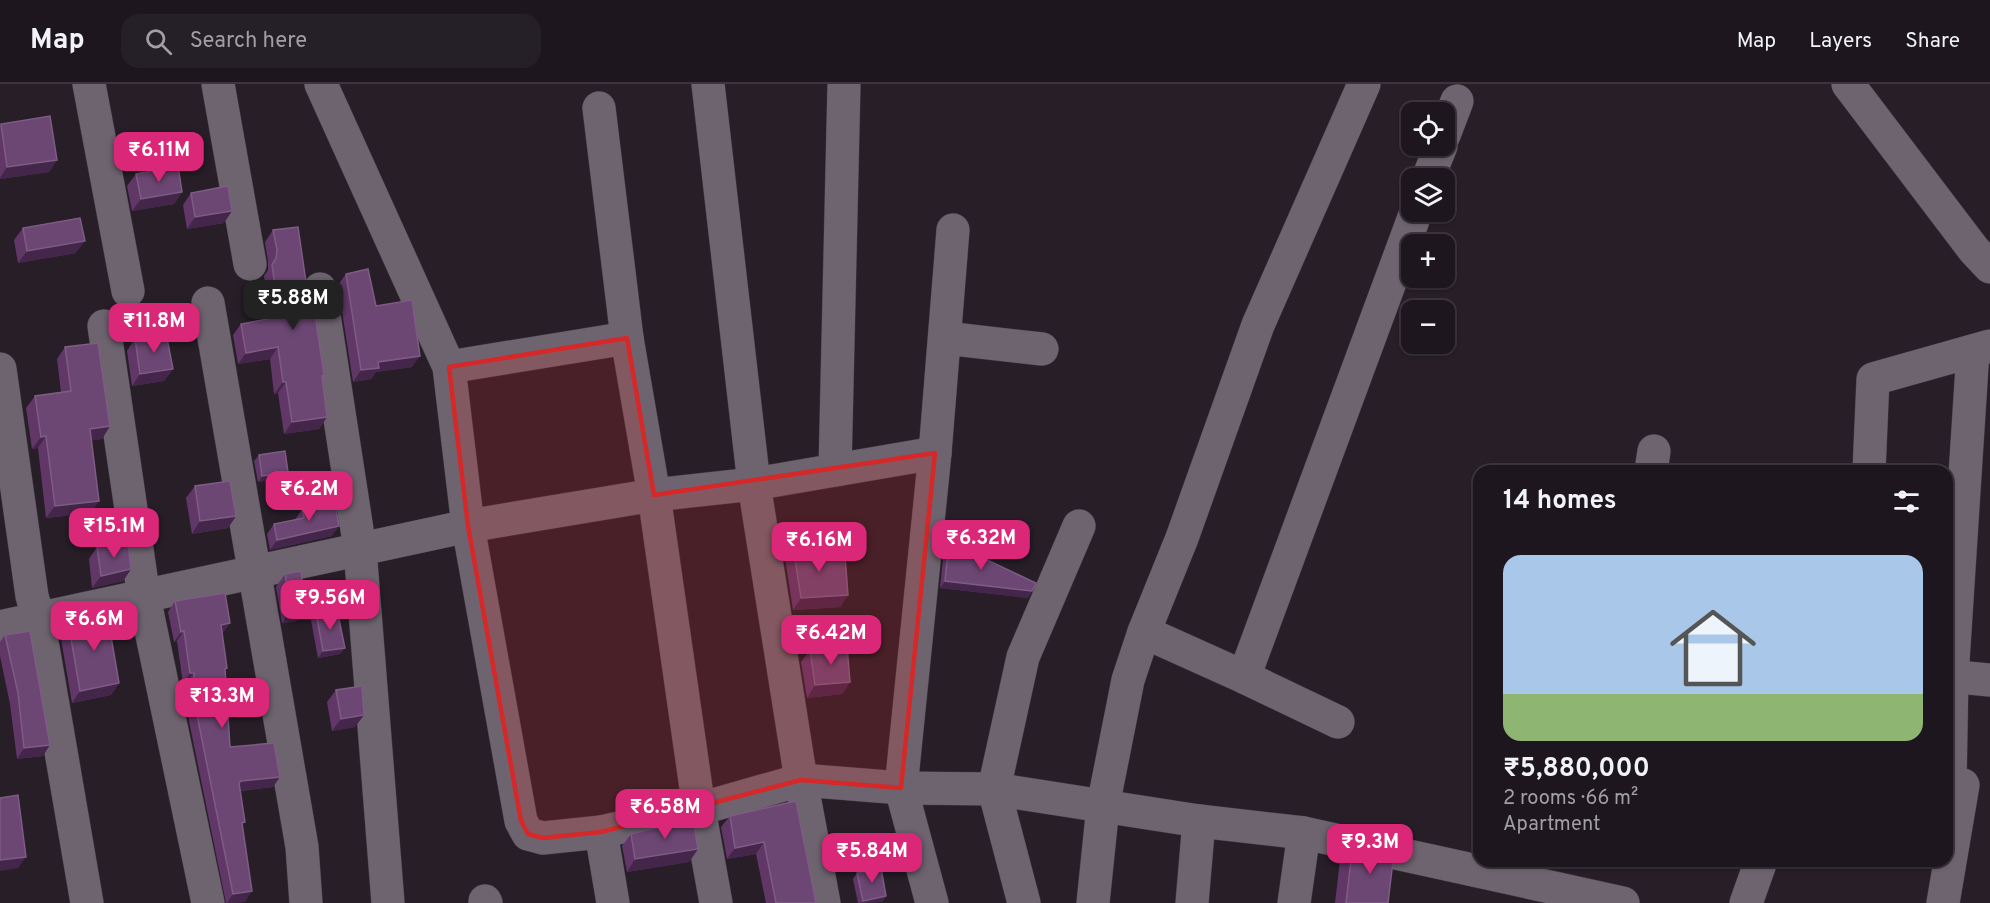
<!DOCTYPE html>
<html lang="en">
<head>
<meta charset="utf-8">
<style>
	body { margin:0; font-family:Overpass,sans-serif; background:#251f27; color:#f1f3f6; height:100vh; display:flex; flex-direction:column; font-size:22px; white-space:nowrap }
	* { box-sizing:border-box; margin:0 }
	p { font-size:20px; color:#a09fa4 }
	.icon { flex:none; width:33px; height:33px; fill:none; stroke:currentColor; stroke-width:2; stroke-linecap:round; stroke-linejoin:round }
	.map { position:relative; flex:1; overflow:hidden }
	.sheet { position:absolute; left:1473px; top:381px; width:480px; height:402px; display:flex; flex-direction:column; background:#1d161e; border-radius:18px; box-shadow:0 2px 4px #0004,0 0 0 2px #3b353c }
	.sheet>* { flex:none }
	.controls { position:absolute; left:1401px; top:18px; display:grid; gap:12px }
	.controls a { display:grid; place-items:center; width:54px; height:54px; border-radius:12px; background:#1d161e; box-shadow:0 2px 4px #0004,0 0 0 2px #3b353c; font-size:30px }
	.price { position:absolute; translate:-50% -51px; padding:0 14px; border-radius:12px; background:#db2777; color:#fff; font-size:20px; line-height:39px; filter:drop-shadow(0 2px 3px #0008) }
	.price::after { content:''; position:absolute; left:50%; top:36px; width:18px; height:14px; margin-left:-9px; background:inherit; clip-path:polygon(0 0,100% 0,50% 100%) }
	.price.on { background:#222; color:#fff }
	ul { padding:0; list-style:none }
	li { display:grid; align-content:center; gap:12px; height:318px; padding:0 30px }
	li+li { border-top:2px solid #3b353c }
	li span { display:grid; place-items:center; height:186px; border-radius:18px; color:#555 }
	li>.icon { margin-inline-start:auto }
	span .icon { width:108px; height:108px; fill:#fffc; stroke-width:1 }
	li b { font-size:26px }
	h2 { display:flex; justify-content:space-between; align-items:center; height:72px; padding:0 30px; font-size:26px }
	header { display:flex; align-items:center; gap:36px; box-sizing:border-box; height:84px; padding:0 30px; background:#1d161e; border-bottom:2px solid #3b353c }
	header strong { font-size:28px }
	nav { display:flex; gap:33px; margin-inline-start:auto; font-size:21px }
	.search { width:420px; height:54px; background:#251f27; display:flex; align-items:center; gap:15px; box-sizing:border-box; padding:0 21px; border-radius:18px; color:#a09fa4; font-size:22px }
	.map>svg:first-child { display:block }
</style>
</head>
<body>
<header>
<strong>Map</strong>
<div class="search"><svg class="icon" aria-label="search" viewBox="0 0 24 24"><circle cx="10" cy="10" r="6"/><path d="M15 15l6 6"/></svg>Search here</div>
<nav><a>Map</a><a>Layers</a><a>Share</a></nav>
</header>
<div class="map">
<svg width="1990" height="819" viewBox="0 0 1990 819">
	<rect width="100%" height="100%" fill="#271e28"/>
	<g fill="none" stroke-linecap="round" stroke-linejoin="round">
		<defs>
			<g id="minor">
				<path d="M89,0L128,207"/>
				<path d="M218,0L250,180"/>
				<path d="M321,0L449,283L468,442L521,737L528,750L543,754L601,748L699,725L801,696L901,704L994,705L1199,737L1304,749L1623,819"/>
				<path d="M708,0L754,400L801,696L824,819"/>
				<path d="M1848,0L1974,166L1990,183"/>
				<path d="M599,24L627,254"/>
				<path d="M1444,51L1457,17"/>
				<path d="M1428,94L1441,62"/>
				<path d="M320,205L360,465L388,819"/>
				<path d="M208,219L302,763L306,819"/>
				<path d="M104,242L144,513L208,819"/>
				<path d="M945,254L1042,265"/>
				<path d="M449,283L627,254L654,411L699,725L716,819"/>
				<path d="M0,285L32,512L38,534L87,819"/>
				<path d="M835,386L844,0"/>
				<path d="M1651,387L1654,367"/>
				<path d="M1869,387L1873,295L1990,262"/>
				<path d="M0,543L468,442L654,411L754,400L935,369"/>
				<path d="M1144,548L1244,593L1338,638"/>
				<path d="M1947,592L1990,596"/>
				<path d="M1244,593L1416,128"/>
				<path d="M1950,702L1952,593L1973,267"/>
				<path d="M601,748L613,819"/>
				<path d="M485,817L486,819"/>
				<path d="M932,819L901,704L935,369L953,146"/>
				<path d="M1024,819L994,705L1023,573L1079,442"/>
				<path d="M1093,819L1103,722L1128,596L1144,548L1182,454L1258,241L1364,0"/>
				<path d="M1192,819L1199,737"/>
				<path d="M1294,819L1304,749"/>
				<path d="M1746,819L1761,777"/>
				<path d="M1943,819L1963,701"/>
			</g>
		</defs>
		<use href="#minor" stroke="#403841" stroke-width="34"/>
		<use href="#minor" stroke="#6e6470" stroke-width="33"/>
	</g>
	<g fill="#613768">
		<path d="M1,40L57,76L49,88L0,95V41Z"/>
		<path d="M136,90L182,108L174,120L132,127L127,102Z"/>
		<path d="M191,109L224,139L187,145L183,121Z"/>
		<path d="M23,144L76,169L18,179L14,156Z"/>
		<path d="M273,146L306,198L322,294L327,333L319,345L284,350L278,309L274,310L270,275L238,280L233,251L241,240L264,236V234L269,226L264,192L268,186V177L265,158Z"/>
		<path d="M346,190L376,222L412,283L376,288L371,295L353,298L338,201Z"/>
		<path d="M135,254L173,285L164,297L132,302L127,267Z"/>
		<path d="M65,263L110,342L102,355L92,356L91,429L46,434L38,364L32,365L26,324L35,312L61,308L57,275Z"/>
		<path d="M259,371L284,394L258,398L254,377Z"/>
		<path d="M195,402L236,432L228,444L192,450L186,414Z"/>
		<path d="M302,425L332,452L270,466L267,450L274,440L295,436Z"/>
		<path d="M792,456L810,475L848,511L840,523L793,526L784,467Z"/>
		<path d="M949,458L1032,507L1028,514L940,504L944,465Z"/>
		<path d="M97,463L131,485L123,497L92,504L89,475Z"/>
		<path d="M285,490L297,537L282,539L276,503Z"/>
		<path d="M175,517L230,539L222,550L230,663L273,703L240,707L243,742L245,818L226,819L189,637L186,599L183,600L177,557L174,558L168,528Z"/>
		<path d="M316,529L345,564L340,570L318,574L311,536Z"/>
		<path d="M68,537L119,599L111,611L72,619L60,549Z"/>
		<path d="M5,551L43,672L17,675L10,620L0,572V558Z"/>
		<path d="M810,566L850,598L842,610L807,614L801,578Z"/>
		<path d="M336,606L355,643L332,647L327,618Z"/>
		<path d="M796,717L816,819H766L756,770L727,775L721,743L730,732Z"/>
		<path d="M631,750L698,765L689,778L627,788L622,762Z"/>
		<path d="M1353,759L1388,819H1335L1340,776Z"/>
		<path d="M857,789L886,812L882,818L858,819L853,795Z"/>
	</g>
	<g fill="#44264a">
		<path d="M57,76L49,88L0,95V94L7,83Z"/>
		<path d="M182,108L174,120L132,127L141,115Z"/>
		<path d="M232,127L224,139L187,145L195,133Z"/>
		<path d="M85,157L76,169L18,179L27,167Z"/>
		<path d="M278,263L270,275L238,280L246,269Z"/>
		<path d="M420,272L412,283L376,288L371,295L353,298L361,286L378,278Z"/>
		<path d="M173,285L164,297L132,302L140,290Z"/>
		<path d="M283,298H286L278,309L274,310Z"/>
		<path d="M327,333L319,345L284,350L292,338Z"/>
		<path d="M110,342L102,355L82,358L90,345Z"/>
		<path d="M46,352L38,364L32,365L41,353Z"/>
		<path d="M288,388L284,394L258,398L262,392Z"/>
		<path d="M99,417L91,429L46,434L55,422Z"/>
		<path d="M236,432L228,444L192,450L200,437Z"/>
		<path d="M339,442L332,452L270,466L277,456Z"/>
		<path d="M131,485L123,497L92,504L101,492Z"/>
		<path d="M945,497L1032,507L1028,514L940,504Z"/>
		<path d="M848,511L840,523L793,526L801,514Z"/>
		<path d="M305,525L297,537L282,539L291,526Z"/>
		<path d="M230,539L223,549L214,551L221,541Z"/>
		<path d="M184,547L177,557L174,558L181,548Z"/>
		<path d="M345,564L340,570L318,574L323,567Z"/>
		<path d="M190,589H194L186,599L183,600Z"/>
		<path d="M850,598L842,610L807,614L815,601Z"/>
		<path d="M119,599L111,611L72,619L80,607Z"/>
		<path d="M364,631L355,643L332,647L341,635Z"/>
		<path d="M50,661L43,672L17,675L24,664Z"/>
		<path d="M280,693L273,703L234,707L239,699L241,697Z"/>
		<path d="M764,758L756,770L727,775L735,764Z"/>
		<path d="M698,765L689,778L627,788L635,775Z"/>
		<path d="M26,773L18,784L0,787V776Z"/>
		<path d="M252,807L245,818L227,819L233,810Z"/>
		<path d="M886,812L882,818L862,819L863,817Z"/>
	</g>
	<g fill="#6d4774" stroke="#7e5c84" stroke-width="1.5">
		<path d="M50,32L57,76L7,83L1,40Z"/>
		<path d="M178,82L182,108L141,115L136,90Z"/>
		<path d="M228,102L232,127L195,133L191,109Z"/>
		<path d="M80,134L85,157L27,167L23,144Z"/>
		<path d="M298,143L306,198L310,197L324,291L322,292L327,333L292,338L286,298H283L278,263L246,269L241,240L273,234L272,222L278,221L272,181L276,174L277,166L273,146Z"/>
		<path d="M368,185L376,222L412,216L420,272L378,278L379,284L361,286L346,190Z"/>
		<path d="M166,249L173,285L140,290L135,254Z"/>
		<path d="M98,259L110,342L90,345L99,417L55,422L46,352L41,353L35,312L71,307L65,263Z"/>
		<path d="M285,367L288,388L262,392L259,371Z"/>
		<path d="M230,397L236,432L200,437L195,402Z"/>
		<path d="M335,419L339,442L277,456L274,440L304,434L302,425Z"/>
		<path d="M809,454L810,475L845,472L848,511L801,514L792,456Z"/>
		<path d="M949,458L1036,499L1032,507L945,497Z"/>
		<path d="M128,459L131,485L101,492L97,463Z"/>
		<path d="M301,487L305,525L291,526L285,490Z"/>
		<path d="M225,509L230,539L221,541L227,584L225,585L230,663L274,659L280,693L241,697L239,699L245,738L242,739L252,807L233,810L196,626L194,589H190L184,547L181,548L175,517Z"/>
		<path d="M337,526L345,564L323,567L316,529Z"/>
		<path d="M107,529L119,599L80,607L68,537Z"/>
		<path d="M30,547L50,661L24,664L18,609L5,551Z"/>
		<path d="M847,562L850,598L815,601L810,566Z"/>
		<path d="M362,602L364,631L341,635L336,606Z"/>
		<path d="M18,711L26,773L0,776V714Z"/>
		<path d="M796,717L816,819H776L764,758L735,764L730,732Z"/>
		<path d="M693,735L698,765L635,775L631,750Z"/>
		<path d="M1353,759L1394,768L1388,819H1346Z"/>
		<path d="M881,784L886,812L863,817L857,789Z"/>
	</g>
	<path fill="#d62828" fill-opacity="0.2" stroke="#d62828" stroke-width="4.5" stroke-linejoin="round" d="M627,254L654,411L935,369L901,704L801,696L601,748L543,754L528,750L521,737L468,442L449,283Z"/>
</svg>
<div class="controls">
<a><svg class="icon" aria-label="locate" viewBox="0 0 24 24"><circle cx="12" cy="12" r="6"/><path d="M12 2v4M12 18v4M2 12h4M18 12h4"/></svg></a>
<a><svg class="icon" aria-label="layers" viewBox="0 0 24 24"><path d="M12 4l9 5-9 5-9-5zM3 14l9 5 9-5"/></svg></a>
<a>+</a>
<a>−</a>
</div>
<b class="price" style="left:159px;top:99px">₹6.11M</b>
<b class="price on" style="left:293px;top:247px">₹5.88M</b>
<b class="price" style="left:154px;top:270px">₹11.8M</b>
<b class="price" style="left:309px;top:438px">₹6.2M</b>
<b class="price" style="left:114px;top:475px">₹15.1M</b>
<b class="price" style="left:981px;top:487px">₹6.32M</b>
<b class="price" style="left:819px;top:489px">₹6.16M</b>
<b class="price" style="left:330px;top:547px">₹9.56M</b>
<b class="price" style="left:94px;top:568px">₹6.6M</b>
<b class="price" style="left:831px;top:582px">₹6.42M</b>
<b class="price" style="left:222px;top:645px">₹13.3M</b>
<b class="price" style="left:665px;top:756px">₹6.58M</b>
<b class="price" style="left:1370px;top:791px">₹9.3M</b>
<b class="price" style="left:872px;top:800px">₹5.84M</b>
<section class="sheet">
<h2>14 homes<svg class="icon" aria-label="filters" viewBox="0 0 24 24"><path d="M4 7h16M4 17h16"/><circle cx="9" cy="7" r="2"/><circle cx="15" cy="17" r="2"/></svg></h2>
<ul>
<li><span style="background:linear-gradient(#a9c7e8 75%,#8fb573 0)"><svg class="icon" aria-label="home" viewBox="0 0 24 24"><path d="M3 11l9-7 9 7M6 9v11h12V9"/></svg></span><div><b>₹5,880,000</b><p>2 rooms · 66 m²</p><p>Apartment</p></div></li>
</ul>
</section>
</div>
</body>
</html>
